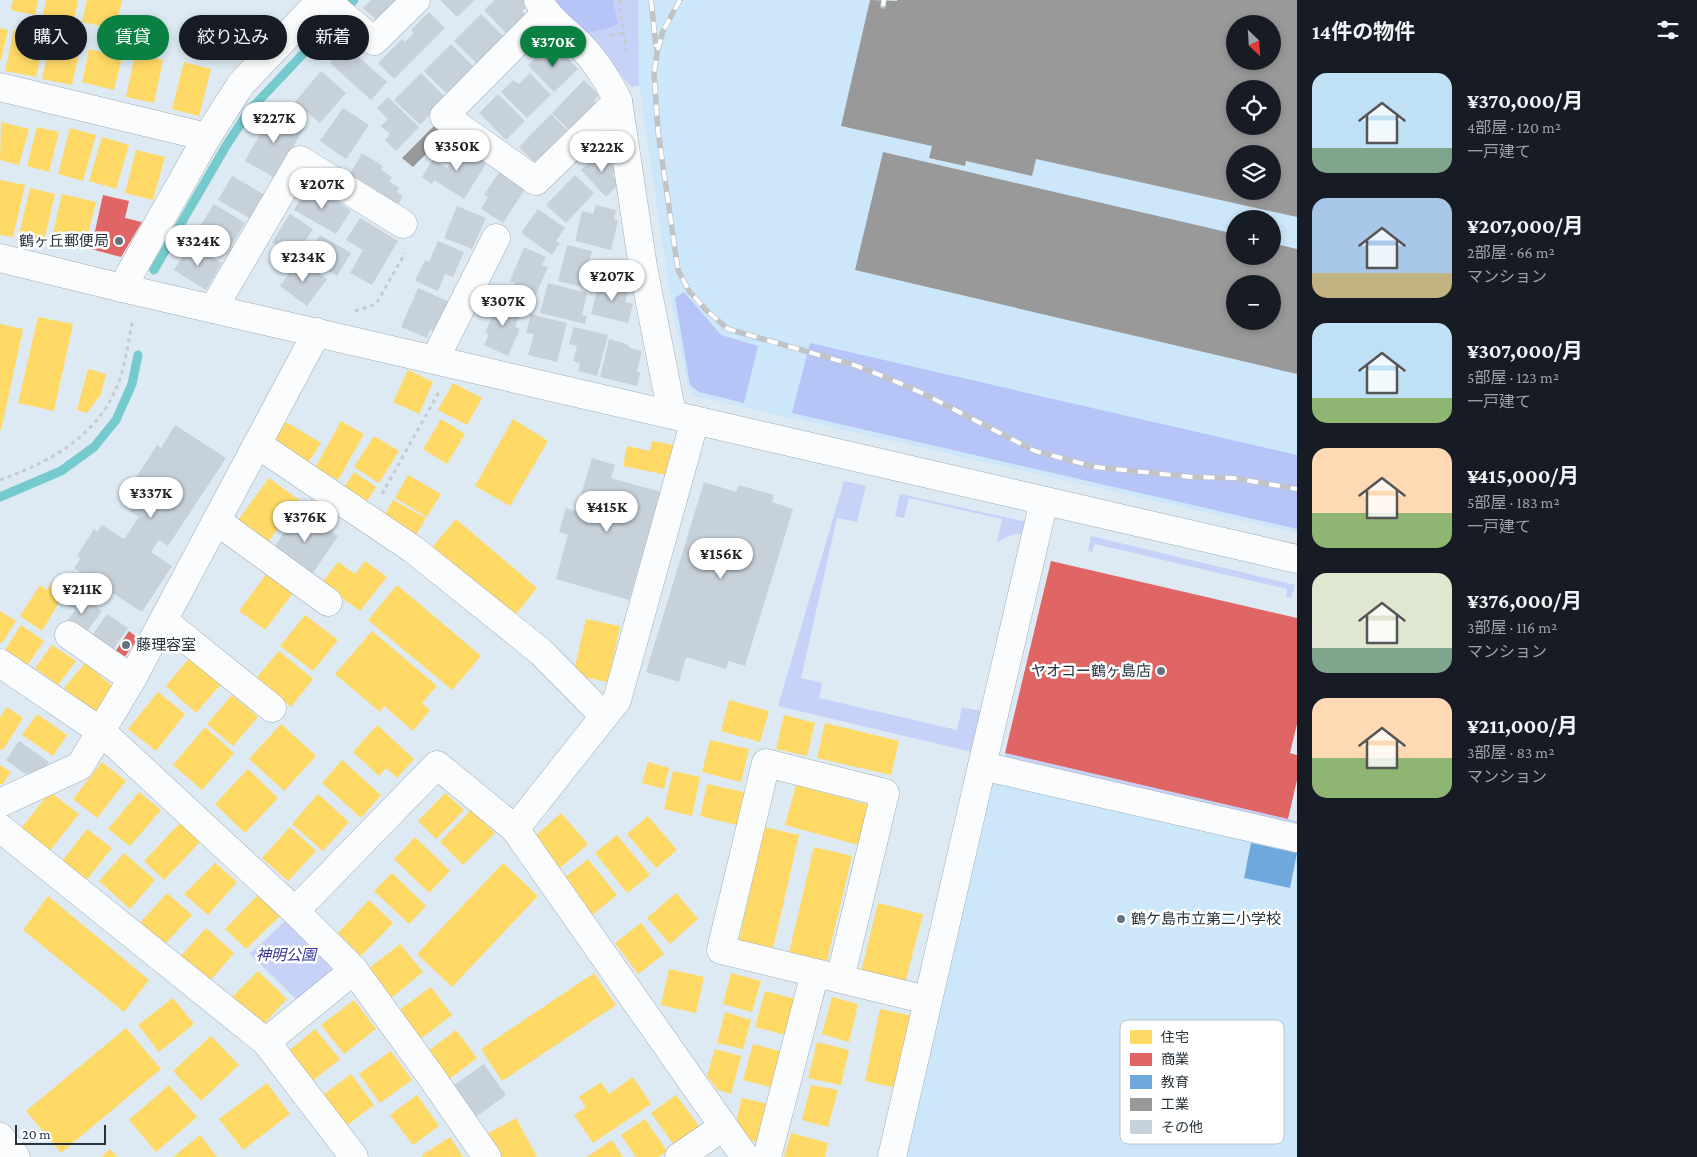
<!DOCTYPE html>
<html lang="ja">
<head>
<meta charset="utf-8">
<style>
	body { margin:0; font-family:"Crimson Pro","Noto Sans JP",serif; background:#242831; color:#f1f3f6; height:100vh; display:flex; flex-direction:column; font-size:19px; white-space:nowrap }
	* { box-sizing:border-box; margin:0 }
	p { font-size:16px; color:#9ea1a6 }
	.icon { flex:none; width:28px; height:28px; fill:none; stroke:currentColor; stroke-width:2; stroke-linecap:round; stroke-linejoin:round }
	.map { position:relative; flex:1; overflow:hidden }
	.side { display:flex; flex-direction:column; background:#171b24; width:400px }
	.side>* { flex:none }
	.guide { position:absolute; left:15px; top:15px; width:475px; height:45px; display:flex; gap:10px }
	.needle { width:32px; rotate:155deg }
	.tools { position:absolute; left:1226px; top:15px; display:grid; gap:10px }
	.tools a { display:grid; place-items:center; width:55px; height:55px; border-radius:50%; background:#171b24; box-shadow:0 2px 8px #0003; font-size:25px }
	.scale { position:absolute; left:15px; bottom:12px; width:91px; box-sizing:border-box; padding-left:5px; border:2px solid #27333c; border-top:0; font-size:14px; line-height:18px; white-space:nowrap; color:#27333c; -webkit-text-stroke:4px #fff; paint-order:stroke }
	.price { position:absolute; translate:-50% -42px; padding:0 11px; border-radius:18px; background:#fff; color:#222; font-size:16px; line-height:32px; filter:drop-shadow(0 1px 2px #0008) }
	.price::after { content:''; position:absolute; left:50%; top:30px; width:15px; height:11px; margin-left:-8px; background:inherit; clip-path:polygon(0 0,100% 0,50% 100%) }
	.price.active { background:#0b8043; color:#fff }
	ul { padding:0; list-style:none }
	li { display:flex; align-items:center; gap:15px; height:125px; padding:0 15px }
	li span { display:grid; place-items:center; flex:none; width:140px; height:100px; border-radius:15px; color:#555 }
	li>.icon { margin-inline-start:auto }
	span .icon { width:60px; height:60px; fill:#fffc; stroke-width:1 }
	li b { font-size:21px }
	h2 { display:flex; justify-content:space-between; align-items:center; height:60px; padding:0 15px; font-size:21px }
	.chip { padding:0 18px; border-radius:22px; background:#171b24; box-shadow:0 2px 8px #0003; font-size:18px; line-height:45px }
	.chip.active { background:#0b8043; color:#fff }
	main { display:flex; flex:1; min-height:0 }
	.map>svg:first-child { display:block }
</style>
</head>
<body>
<main>
<div class="map">
<svg width="1297" height="1157" viewBox="0 0 1297 1157">
	<rect width="100%" height="100%" fill="#ddeaf3"/>
	<g fill="#cce7fa" fill-rule="evenodd">
		<path d="M638,0H1297V533L694,396L688,388L671,300L639,86ZM1235,24H1272V61H1235ZM1235,89H1272V126H1235ZM1235,154H1272V191H1235ZM1235,219H1272V256H1235ZM1235,284H1272V321H1235Z"/>
		<path d="M982,766L1297,838V1157H892Z"/>
	</g>
	<g fill="#c6d2f8">
		<path d="M553,0H638L639,86L631,87L599,48Z"/>
		<path d="M844,481L866,486L857,522L837,518L801,678L822,683L819,698L957,730L962,707L981,711L1012,574L1019,575L976,753L778,706Z"/>
		<path d="M900,494L1031,523L1029,534C1015,532 1008,536 997,542L1002,519L909,498L904,518L895,516Z"/>
		<path d="M1091,536L1295,585L1291,598L1286,597L1287,589L1095,544L1092,552L1088,551Z"/>
		<path d="M1005,753L1297,821V828L1008,763Z"/>
		<path d="M286,920L336,972L300,1003L250,954Z"/>
	</g>
	<g fill="#b6c4f8">
		<path d="M556,0H613L618,24L609,28L587,33L562,9Z"/>
		<path d="M684,292L721,335L758,346L744,403L699,392L690,385L675,298Z"/>
		<path d="M810,343L1297,455V529L792,413Z"/>
	</g>
	<g fill="#ffd966">
		<path d="M13,0H38L35,15L11,10Z"/>
		<path d="M46,0H78L74,21L43,15Z"/>
		<path d="M87,0H122L115,29L82,22Z"/>
		<path d="M0,28L8,30L1,60H0Z"/>
		<path d="M14,30L45,37L36,77L5,71Z"/>
		<path d="M51,37L81,44L72,85L42,79Z"/>
		<path d="M89,49L122,57L114,90L82,82Z"/>
		<path d="M135,54L163,60L154,103L126,97Z"/>
		<path d="M184,62L211,69L199,116L172,109Z"/>
		<path d="M1,122L29,129L19,165L0,160Z"/>
		<path d="M37,127L59,132L49,172L27,166Z"/>
		<path d="M70,128L96,135L83,181L58,174Z"/>
		<path d="M102,137L129,145L116,189L89,181Z"/>
		<path d="M136,150L165,157L153,200L125,193Z"/>
		<path d="M0,180L25,185L13,237L0,235Z"/>
		<path d="M30,188L55,194L44,241L19,235Z"/>
		<path d="M62,194L96,202L85,245L52,238Z"/>
		<path d="M38,317L73,324L54,411L18,403Z"/>
		<path d="M0,324L23,329L1,430H0Z"/>
		<path d="M88,369L106,374L101,394L87,413L77,410Z"/>
		<path d="M408,370L433,382L419,414L393,402Z"/>
		<path d="M453,383L482,398L467,425L438,410Z"/>
		<path d="M441,419L465,434L447,464L423,449Z"/>
		<path d="M513,419L548,441L510,506L475,486Z"/>
		<path d="M341,421L364,434L338,480L315,468Z"/>
		<path d="M286,422L321,443L306,466L272,444Z"/>
		<path d="M374,436L399,451L379,483L354,467Z"/>
		<path d="M652,441L674,445L667,475L623,466L627,446L650,451Z"/>
		<path d="M354,472L376,487L364,506L341,492Z"/>
		<path d="M408,475L441,494L427,517L395,498Z"/>
		<path d="M269,478L299,500L268,542L238,520Z"/>
		<path d="M393,500L426,518L412,542L380,523Z"/>
		<path d="M456,519L537,588L511,620L429,551Z"/>
		<path d="M365,561L387,577L360,611L322,583L338,562L355,574Z"/>
		<path d="M267,573L293,593L265,630L239,611Z"/>
		<path d="M54,580L67,589L42,631L20,616L40,585L47,590Z"/>
		<path d="M397,585L481,656L452,690L368,620Z"/>
		<path d="M0,611L16,621L2,643L0,642Z"/>
		<path d="M305,615L338,640L313,671L280,646Z"/>
		<path d="M586,619L620,626L608,682L573,675Z"/>
		<path d="M21,625L44,641L27,666L5,650Z"/>
		<path d="M372,631L437,686L422,703L430,710L413,731L384,706L380,712L335,674Z"/>
		<path d="M52,645L76,661L58,685L35,668Z"/>
		<path d="M279,651L313,679L291,707L256,678Z"/>
		<path d="M191,656L222,683L196,713L166,686Z"/>
		<path d="M85,663L117,690L95,715L64,688Z"/>
		<path d="M158,692L185,714L156,751L128,729Z"/>
		<path d="M232,695L258,717L233,746L207,724Z"/>
		<path d="M729,700L769,711L760,742L721,731Z"/>
		<path d="M7,707L23,718L3,750L0,749V717Z"/>
		<path d="M37,714L67,735L53,756L22,735Z"/>
		<path d="M784,715L815,723L807,756L776,749Z"/>
		<path d="M825,723L899,741L891,775L817,758Z"/>
		<path d="M281,724L316,756L284,791L249,759Z"/>
		<path d="M377,725L414,759L397,778L386,768L379,776L353,752Z"/>
		<path d="M205,727L234,753L202,790L173,765Z"/>
		<path d="M710,740L749,749L741,782L702,772Z"/>
		<path d="M342,760L381,795L361,818L322,783Z"/>
		<path d="M102,762L126,781L97,818L73,799Z"/>
		<path d="M648,762L669,768L664,789L642,783Z"/>
		<path d="M0,765L11,772L3,784H0Z"/>
		<path d="M248,769L278,798L245,833L215,804Z"/>
		<path d="M673,771L700,777L692,816L664,809Z"/>
		<path d="M707,784L744,792L737,825L700,816Z"/>
		<path d="M796,785L869,805L858,845L785,825Z"/>
		<path d="M50,792L79,814L48,853L19,831Z"/>
		<path d="M139,792L161,810L130,846L108,829Z"/>
		<path d="M445,793L464,810L436,839L418,821Z"/>
		<path d="M318,794L349,822L323,851L292,824Z"/>
		<path d="M471,810L495,833L463,865L440,842Z"/>
		<path d="M561,813L588,844L560,868L533,838Z"/>
		<path d="M648,816L677,850L656,868L627,834Z"/>
		<path d="M181,822L201,841L164,880L144,861Z"/>
		<path d="M290,827L316,851L288,881L262,858Z"/>
		<path d="M764,827L799,835L772,953L738,945Z"/>
		<path d="M87,829L112,848L84,883L60,864Z"/>
		<path d="M617,835L650,875L627,893L595,853Z"/>
		<path d="M415,837L450,871L429,893L394,859Z"/>
		<path d="M814,847L852,856L826,965L788,957Z"/>
		<path d="M124,853L155,880L130,909L99,881Z"/>
		<path d="M588,859L617,895L592,915L563,879Z"/>
		<path d="M215,863L237,882L208,915L184,894Z"/>
		<path d="M503,863L538,896L452,987L417,954Z"/>
		<path d="M392,873L426,906L409,924L374,891Z"/>
		<path d="M167,893L192,915L165,944L140,923Z"/>
		<path d="M676,893L698,919L670,944L647,918Z"/>
		<path d="M258,895L280,916L246,949L225,929Z"/>
		<path d="M48,896L149,980L124,1012L23,930Z"/>
		<path d="M369,900L393,923L361,956L338,933Z"/>
		<path d="M878,903L923,914L905,983L861,972Z"/>
		<path d="M641,923L664,954L638,974L615,943Z"/>
		<path d="M206,928L234,953L210,981L181,956Z"/>
		<path d="M400,944L423,972L391,998L368,969Z"/>
		<path d="M669,969L704,977L696,1013L661,1005Z"/>
		<path d="M258,971L287,999L262,1026L232,997Z"/>
		<path d="M594,973L616,1005L502,1081L481,1049Z"/>
		<path d="M731,973L761,981L752,1012L723,1004Z"/>
		<path d="M431,987L452,1015L419,1040L398,1011Z"/>
		<path d="M765,991L795,999L785,1035L755,1027Z"/>
		<path d="M832,997L858,1004L849,1042L822,1034Z"/>
		<path d="M173,998L194,1024L159,1052L138,1025Z"/>
		<path d="M354,1000L376,1029L344,1054L321,1025Z"/>
		<path d="M880,1009L913,1016L897,1088L865,1081Z"/>
		<path d="M725,1012L751,1020L743,1049L717,1043Z"/>
		<path d="M126,1028L161,1069L61,1153L26,1111Z"/>
		<path d="M315,1029L340,1059L310,1083L285,1054Z"/>
		<path d="M456,1030L477,1058L448,1080L427,1052Z"/>
		<path d="M211,1036L239,1065L201,1101L173,1071Z"/>
		<path d="M817,1042L849,1050L841,1085L808,1078Z"/>
		<path d="M753,1044L783,1052L774,1088L743,1080Z"/>
		<path d="M715,1049L741,1056L731,1094L718,1090L707,1076Z"/>
		<path d="M391,1051L412,1080L380,1103L359,1074Z"/>
		<path d="M351,1074L374,1105L346,1126L323,1095Z"/>
		<path d="M633,1077L651,1104L593,1143L574,1115L586,1107L579,1097L601,1082L609,1094Z"/>
		<path d="M267,1083L290,1114L243,1150L219,1119Z"/>
		<path d="M169,1085L197,1117L156,1152L129,1120Z"/>
		<path d="M811,1085L838,1090L828,1127L802,1120Z"/>
		<path d="M417,1095L439,1126L413,1145L390,1115Z"/>
		<path d="M676,1095L699,1126L674,1145L651,1113Z"/>
		<path d="M742,1098L768,1104L758,1142L747,1140L735,1125Z"/>
		<path d="M516,1118L537,1157H500L487,1134Z"/>
		<path d="M645,1119L667,1151L658,1157H636L621,1135Z"/>
		<path d="M791,1133L828,1143L825,1157H784Z"/>
		<path d="M200,1135L217,1157H173Z"/>
		<path d="M450,1137L463,1157H423L422,1155Z"/>
		<path d="M612,1140L623,1157H587Z"/>
		<path d="M110,1149L117,1157H101Z"/>
	</g>
	<g fill="#e06666">
		<path d="M103,195L129,201L125,218L142,222L121,257L91,249Z"/>
		<path d="M1051,561L1297,618V724L1290,753L1297,755V780L1288,819L1005,753Z"/>
		<path d="M129,631L138,638L124,658L115,652Z"/>
	</g>
	<path fill="#6fa8dc" d="M1251,843L1297,853L1290,888L1244,878Z"/>
	<g fill="#999" fill-rule="evenodd">
		<path d="M870,0L897,1V0H1297V217L1036,159L1032,176L966,161L965,166L929,158L932,146L841,126ZM1235,24H1272V61H1235ZM1235,89H1272V126H1235ZM1235,154H1272V191H1235Z"/>
		<path d="M434,126L444,136L413,167L402,158Z"/>
		<path d="M883,152L1235,234V256H1272V243L1297,249V374L855,270ZM1235,284H1272V321H1235Z"/>
	</g>
	<g fill="none" stroke-linecap="round" stroke-linejoin="round">
		<g stroke="#75cacd" stroke-width="9">
			<path d="M154,270L226,146L249,111L354,0"/>
			<path d="M0,497L61,471L94,447L116,420L132,384L138,355"/>
		</g>
	</g>
	<g fill="#c7d1da">
		<path d="M371,0H403L380,23L363,8Z"/>
		<path d="M440,0H475L457,17Z"/>
		<path d="M495,0H528L531,3L522,11L528,17L509,36L484,10Z"/>
		<path d="M429,12L445,28L394,79L378,63L402,39L405,42L414,33L411,30Z"/>
		<path d="M481,14L506,39L479,66L454,41Z"/>
		<path d="M451,44L476,69L449,96L424,71Z"/>
		<path d="M346,46L387,82L371,100L330,63Z"/>
		<path d="M547,47L556,56L561,51L578,69L554,92L528,65Z"/>
		<path d="M321,71L346,93L320,123L295,102Z"/>
		<path d="M421,73L446,98L420,125L394,100Z"/>
		<path d="M530,73L551,95L527,118L501,92L513,80L519,84Z"/>
		<path d="M584,80L599,95L594,101L596,104L573,134L552,113Z"/>
		<path d="M498,94L525,121L506,140L479,113Z"/>
		<path d="M388,97L419,127L396,151L385,140L390,134L381,126L388,119L377,108Z"/>
		<path d="M343,108L369,125L346,159L320,141Z"/>
		<path d="M273,111L304,128L275,178L245,161Z"/>
		<path d="M551,114L572,135L542,159L540,156L534,162L519,147Z"/>
		<path d="M461,146L487,162L464,199L434,180L432,184L422,177L433,159L447,168Z"/>
		<path d="M605,149L613,158L609,162L617,170L612,175L620,183L606,197L581,170Z"/>
		<path d="M362,153L383,166L381,170L392,177L389,181L399,188L397,192L403,196L396,208L348,177Z"/>
		<path d="M499,172L525,189L503,223L481,209L488,197L484,195Z"/>
		<path d="M575,175L594,193L566,223L546,205Z"/>
		<path d="M232,176L265,195L251,219L218,200Z"/>
		<path d="M308,186L351,210L336,234L294,210Z"/>
		<path d="M214,204L245,223L226,254L195,234Z"/>
		<path d="M596,205L616,210L614,219L618,220L611,250L575,241L582,211L593,214Z"/>
		<path d="M457,206L486,218L472,249L444,238Z"/>
		<path d="M538,209L565,228L556,241L560,243L552,255L521,233Z"/>
		<path d="M290,214L313,229L295,257L272,242Z"/>
		<path d="M360,218L398,241L372,285L350,273L363,250L346,240Z"/>
		<path d="M320,235L351,253L337,276L306,257Z"/>
		<path d="M438,241L464,252L453,277L445,274L438,291L415,281L425,260L429,262Z"/>
		<path d="M190,244L222,263L206,290L174,270Z"/>
		<path d="M567,245L592,251L589,262L597,264L591,289L558,281Z"/>
		<path d="M524,247L546,257L542,265L548,267L533,301L512,291L515,283L510,281Z"/>
		<path d="M299,260L327,279L307,306L280,286Z"/>
		<path d="M600,280L629,287L625,302L633,304L628,323L591,314Z"/>
		<path d="M548,283L587,293L582,315L587,316L585,324L540,313Z"/>
		<path d="M418,288L450,302L437,332L430,330L427,338L401,327Z"/>
		<path d="M500,298L523,308L515,327L520,329L508,356L484,345L489,334L485,333Z"/>
		<path d="M531,314L567,323L557,362L528,355L534,334L526,333Z"/>
		<path d="M574,327L608,335L597,376L578,371L580,363L573,361L577,346L569,344Z"/>
		<path d="M609,339L627,344L630,348L642,351L637,372L640,373L637,386L600,377Z"/>
		<path d="M175,425L226,458L168,546L159,540L151,552L172,566L142,612L74,568L81,558L77,556L94,529L97,532L102,525L124,539L139,517L130,511L133,504L123,498L157,445L161,448Z"/>
		<path d="M592,458L615,465L611,478L661,492L629,600L556,579L568,535L559,532L566,508L576,511Z"/>
		<path d="M704,482L736,492L739,485L774,495L772,502L793,509L745,666L728,661L726,669L686,657L679,682L646,672Z"/>
		<path d="M298,511L338,536L311,576L272,551Z"/>
		<path d="M76,592L102,611L82,638L64,625L75,610L67,605Z"/>
		<path d="M107,614L128,628L112,651L91,637Z"/>
		<path d="M19,741L49,762L42,771L25,774L6,760Z"/>
		<path d="M484,1064L506,1095L473,1119L450,1088Z"/>
	</g>
	<g fill="none" stroke-linecap="round" stroke-linejoin="round">
		<defs>
			<g id="minor">
				<path d="M325,0L374,41L416,0"/>
				<path d="M538,0C549,19 566,31 581,46C597,62 608,81 618,101L643,267L672,414"/>
				<path d="M546,13L444,116L536,181L618,101"/>
				<path d="M0,87L207,137"/>
				<path d="M0,258L122,288L1297,559"/>
				<path d="M122,288L207,137L241,84L321,0"/>
				<path d="M213,309L300,160L403,224"/>
				<path d="M435,359L496,238"/>
				<path d="M257,444L414,550L541,652L604,716"/>
				<path d="M1044,501L982,766L1297,838"/>
				<path d="M217,521L328,602"/>
				<path d="M164,621L272,708"/>
				<path d="M69,635L132,679"/>
				<path d="M0,663L102,732L295,911L354,970L430,1075L487,1157"/>
				<path d="M0,803L80,766L132,679L317,332"/>
				<path d="M0,828L266,1042L354,1157"/>
				<path d="M515,829L617,700L695,420"/>
				<path d="M295,911L437,765L515,829L745,1157"/>
				<path d="M840,979L885,793L766,763L721,950C790,967 858,983 927,1000"/>
				<path d="M266,1042L354,970"/>
				<path d="M0,1137L16,1157"/>
				<path d="M679,1157L723,1127"/>
				<path d="M767,1157L815,973"/>
				<path d="M892,1157L982,766"/>
			</g>
		</defs>
		<use href="#minor" stroke="#a2adb4" stroke-width="29"/>
		<g stroke="#c5cbce" stroke-width="3" stroke-dasharray="4 4" stroke-linecap="butt">
			<path d="M619,0L627,54"/>
			<path d="M610,35L624,33"/>
			<path d="M355,311L376,304L405,253"/>
			<path d="M0,480C55,460 105,432 122,372C127,355 129,336 133,319"/>
			<path d="M382,494L440,390"/>
		</g>
		<use href="#minor" stroke="#fafcfd" stroke-width="28"/>
		<defs>
			<g id="rail">
				<path d="M651,0L656,47"/>
				<path d="M680,0L663,31L657,53L654,73L658,131L678,270L689,291L707,311L728,329L854,365L890,379L922,393L1035,451L1095,467L1191,477L1233,478L1297,489"/>
				<path d="M883,6L884,0"/>
			</g>
		</defs>
		<use href="#rail" stroke="#c0c4c6" stroke-width="5.5"/>
		<use href="#rail" stroke="#fff" stroke-width="4" stroke-dasharray="11" stroke-linecap="butt"/>
	</g>
	<g fill="#67737c" stroke="#fff" stroke-width="2">
		<circle cx="119" cy="241" r="5"/>
		<circle cx="126" cy="645" r="5"/>
		<circle cx="1161" cy="671" r="5"/>
		<circle cx="1121" cy="919" r="5"/>
	</g>
	<g text-anchor="middle" stroke-width="5" stroke-linejoin="round" paint-order="stroke">
		<g font-size="15" fill="#27333c" stroke="#fff" text-anchor="end">
			<text x="109" y="246">鶴ヶ丘郵便局</text>
			<text x="136" y="650" text-anchor="start">藤理容室</text>
			<text x="1151" y="676">ヤオコー鶴ヶ島店</text>
			<text x="1131" y="924" text-anchor="start">鶴ケ島市立第二小学校</text>
		</g>
		<g font-size="15" font-style="italic" fill="#343498" stroke="#fff">
			<text x="286" y="960">神明公園</text>
		</g>
	</g>
	<rect x="1120" y="1020" width="164" height="124" rx="8" fill="#fff" stroke="#bec2c4" stroke-width="1"/>
	<rect x="1130" y="1030" width="22" height="14" fill="#ffd966"/>
	<rect x="1130" y="1053" width="22" height="13" fill="#e06666"/>
	<rect x="1130" y="1075" width="22" height="14" fill="#6fa8dc"/>
	<rect x="1130" y="1098" width="22" height="13" fill="#999"/>
	<rect x="1130" y="1120" width="22" height="14" fill="#c7d1da"/>
	<g font-size="14" fill="#27333c">
		<text x="1161" y="1042">住宅</text>
		<text x="1161" y="1064">商業</text>
		<text x="1161" y="1087">教育</text>
		<text x="1161" y="1109">工業</text>
		<text x="1161" y="1132">その他</text>
	</g>
</svg>
<div class="tools">
<a><svg class="needle" viewBox="-14 -14 28 28"><path d="M0-13l5 13h-10z" fill="#e53935"/><path d="M0 13l5-13h-10z" fill="#9ea1a6"/></svg></a>
<a><svg class="icon" aria-label="locate" viewBox="0 0 24 24"><circle cx="12" cy="12" r="6"/><path d="M12 2v4M12 18v4M2 12h4M18 12h4"/></svg></a>
<a><svg class="icon" aria-label="layers" viewBox="0 0 24 24"><path d="M12 4l9 5-9 5-9-5zM3 14l9 5 9-5"/></svg></a>
<a>+</a>
<a>−</a>
</div>
<div class="scale">20 m</div>
<b class="price active" style="left:553px;top:68px">¥370K</b>
<b class="price" style="left:274px;top:144px">¥227K</b>
<b class="price" style="left:457px;top:172px">¥350K</b>
<b class="price" style="left:602px;top:173px">¥222K</b>
<b class="price" style="left:322px;top:210px">¥207K</b>
<b class="price" style="left:198px;top:267px">¥324K</b>
<b class="price" style="left:303px;top:283px">¥234K</b>
<b class="price" style="left:612px;top:302px">¥207K</b>
<b class="price" style="left:503px;top:327px">¥307K</b>
<b class="price" style="left:151px;top:519px">¥337K</b>
<b class="price" style="left:607px;top:533px">¥415K</b>
<b class="price" style="left:305px;top:543px">¥376K</b>
<b class="price" style="left:721px;top:580px">¥156K</b>
<b class="price" style="left:82px;top:615px">¥211K</b>
<div class="guide">
<a class="chip">購入</a>
<a class="chip active">賃貸</a>
<a class="chip">絞り込み</a>
<a class="chip">新着</a>
</div>
</div>
<section class="side">
<h2>14件の物件<svg class="icon" aria-label="filters" viewBox="0 0 24 24"><path d="M4 7h16M4 17h16"/><circle cx="9" cy="7" r="2"/><circle cx="15" cy="17" r="2"/></svg></h2>
<ul>
<li><span style="background:linear-gradient(#bfe0f5 75%,#7fa58c 0)"><svg class="icon" aria-label="home" viewBox="0 0 24 24"><path d="M3 11l9-7 9 7M6 9v11h12V9"/></svg></span><div><b>¥370,000/月</b><p>4部屋 · 120 m²</p><p>一戸建て</p></div></li>
<li><span style="background:linear-gradient(#a9c7e8 75%,#c2b280 0)"><svg class="icon" aria-label="home" viewBox="0 0 24 24"><path d="M3 11l9-7 9 7M6 9v11h12V9"/></svg></span><div><b>¥207,000/月</b><p>2部屋 · 66 m²</p><p>マンション</p></div></li>
<li><span style="background:linear-gradient(#bfe0f5 75%,#8fb573 0)"><svg class="icon" aria-label="home" viewBox="0 0 24 24"><path d="M3 11l9-7 9 7M6 9v11h12V9"/></svg></span><div><b>¥307,000/月</b><p>5部屋 · 123 m²</p><p>一戸建て</p></div></li>
<li><span style="background:linear-gradient(#ffd9b3 65%,#8fb573 0)"><svg class="icon" aria-label="home" viewBox="0 0 24 24"><path d="M3 11l9-7 9 7M6 9v11h12V9"/></svg></span><div><b>¥415,000/月</b><p>5部屋 · 183 m²</p><p>一戸建て</p></div></li>
<li><span style="background:linear-gradient(#dfe7d0 75%,#7fa58c 0)"><svg class="icon" aria-label="home" viewBox="0 0 24 24"><path d="M3 11l9-7 9 7M6 9v11h12V9"/></svg></span><div><b>¥376,000/月</b><p>3部屋 · 116 m²</p><p>マンション</p></div></li>
<li><span style="background:linear-gradient(#ffd9b3 60%,#8fb573 0)"><svg class="icon" aria-label="home" viewBox="0 0 24 24"><path d="M3 11l9-7 9 7M6 9v11h12V9"/></svg></span><div><b>¥211,000/月</b><p>3部屋 · 83 m²</p><p>マンション</p></div></li>
</ul>
</section>
</main>
</body>
</html>
